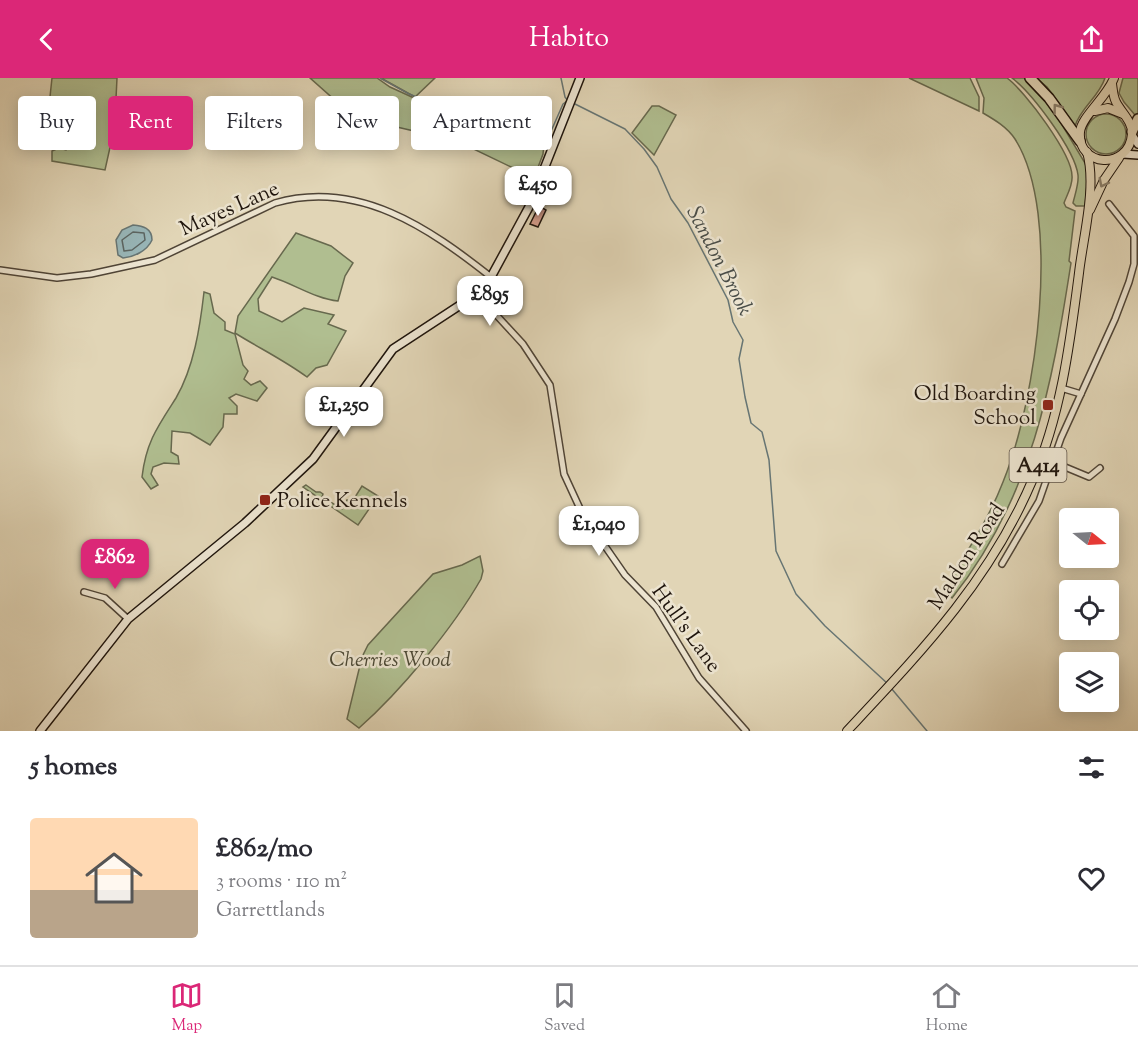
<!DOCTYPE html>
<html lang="en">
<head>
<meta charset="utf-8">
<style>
	body { margin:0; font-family:"Sorts Mill Goudy",serif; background:#f7f7f7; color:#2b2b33; height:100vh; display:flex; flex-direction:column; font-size:22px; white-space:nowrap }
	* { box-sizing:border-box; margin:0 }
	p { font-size:20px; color:#7c7c81 }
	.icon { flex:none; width:33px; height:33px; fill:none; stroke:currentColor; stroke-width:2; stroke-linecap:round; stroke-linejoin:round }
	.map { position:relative; height:653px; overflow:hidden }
	.side { display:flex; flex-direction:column; background:#fff; flex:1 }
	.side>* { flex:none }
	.banner { position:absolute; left:18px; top:18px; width:600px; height:54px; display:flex; gap:12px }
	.needle { width:39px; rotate:108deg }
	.tools { position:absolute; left:1059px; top:430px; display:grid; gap:12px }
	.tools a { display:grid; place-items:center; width:60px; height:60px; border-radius:6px; background:#fff; box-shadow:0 3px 15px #0003; font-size:30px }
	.price { position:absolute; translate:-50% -51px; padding:0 14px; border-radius:12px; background:#fff; color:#222; font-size:20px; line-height:39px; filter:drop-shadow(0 2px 3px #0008) }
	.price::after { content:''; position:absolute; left:50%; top:36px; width:18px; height:14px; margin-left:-9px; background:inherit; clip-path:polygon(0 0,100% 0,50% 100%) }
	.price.on { background:#db2777; color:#fff }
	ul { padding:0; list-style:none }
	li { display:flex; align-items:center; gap:18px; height:150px; padding:0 30px }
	li span { display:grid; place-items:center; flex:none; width:168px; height:120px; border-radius:6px; color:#555 }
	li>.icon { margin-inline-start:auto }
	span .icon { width:72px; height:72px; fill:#fffc; stroke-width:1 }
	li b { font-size:26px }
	h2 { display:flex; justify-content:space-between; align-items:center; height:72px; padding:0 30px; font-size:26px }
	.pill { padding:0 21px; border-radius:6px; background:#fff; box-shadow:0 3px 15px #0003; font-size:21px; line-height:54px }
	.pill.on { background:#db2777; color:#fff }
	header { display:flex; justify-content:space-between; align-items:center; height:78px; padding:0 30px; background:#db2777; color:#fff; font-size:27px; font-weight:600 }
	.tab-bar { display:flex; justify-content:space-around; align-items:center; height:84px; border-top:2px solid #e1e1e2; background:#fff; font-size:16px; color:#7c7c81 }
	.tab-bar a { display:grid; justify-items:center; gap:3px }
	.tab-bar .on { color:#db2777 }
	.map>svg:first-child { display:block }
</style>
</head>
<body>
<header><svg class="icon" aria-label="back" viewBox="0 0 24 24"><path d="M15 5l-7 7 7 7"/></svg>Habito<svg class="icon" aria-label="share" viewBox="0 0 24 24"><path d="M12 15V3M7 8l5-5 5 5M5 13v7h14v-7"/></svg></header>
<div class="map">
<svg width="1138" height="653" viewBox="0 0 1138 653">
	<rect width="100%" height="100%" fill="#e1d5b6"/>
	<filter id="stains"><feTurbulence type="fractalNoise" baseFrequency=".00333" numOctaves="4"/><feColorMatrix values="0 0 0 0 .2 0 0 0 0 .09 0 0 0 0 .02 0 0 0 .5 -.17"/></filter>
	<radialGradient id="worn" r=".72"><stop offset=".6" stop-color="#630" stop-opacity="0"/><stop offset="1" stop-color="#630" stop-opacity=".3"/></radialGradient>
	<g fill="#b0be90" stroke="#67694e" stroke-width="1.5">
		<path d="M52,0H117L115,41L118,57L113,56L105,92L52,83V73L59,70L66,72L70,69L93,45L92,36L56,52L47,47Z"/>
		<path d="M310,0H377L390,9L425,25L451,32L481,29L500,42C505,61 524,69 544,66L543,76L534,100L457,63L371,43L345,31Z"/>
		<path d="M381,0H435L415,19Z"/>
		<path d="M909,0H970L979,19V33Z"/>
		<path d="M976,0H1007C1025,13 1072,76 1072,98C1073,107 1067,117 1064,125L1066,129L1075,133L1069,183L1071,185C1052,307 1032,420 952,520L943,511C965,477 988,443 1003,404C1036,324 1063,137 1015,61C1007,49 995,42 983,35L984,20Z"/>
		<path d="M1012,0H1024L1049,25L1085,85L1088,94L1085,128H1076L1073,125C1075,116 1079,106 1078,97C1075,72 1032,15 1012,0Z"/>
		<path d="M1036,0H1105C1099,19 1081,29 1075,48L1047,9Z"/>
		<path d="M1123,0H1138V35L1135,37L1124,24L1119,15Z"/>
		<path d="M652,28H659L676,37L654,77L632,55Z"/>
		<circle cx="1106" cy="56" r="20"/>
		<path d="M296,155L331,168L353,185L345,198L338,223C316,221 294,206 272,199L258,221L259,233L282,244L304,230L334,237L328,246L346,253L327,287L316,290L307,299C284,282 259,270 235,255L238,238Z"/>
		<path d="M204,214L210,216L214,235L225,244V252L235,256L243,287L248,293L244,301L251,307L260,303L267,310L257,323L236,316L229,320L237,328V336H224L223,349L210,367L190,355L172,353L171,374L178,378L179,386L164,385L153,389L151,396L158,407L151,411L142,399C146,364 158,348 176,320C194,289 200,249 204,214Z"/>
		<path d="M306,407L316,414H320L323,416L322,419L342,431L347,422L352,424L362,408L378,418L358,447L303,409Z"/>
		<path d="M480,478L483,493L481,501C453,550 401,613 359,650L347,641L362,579L368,567L433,496L462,487Z"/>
	</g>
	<path fill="#98b6b8" stroke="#677573" stroke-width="1.5" d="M133,147C143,148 152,150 152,162C147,173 134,179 123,180L118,177L116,162L122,152Z"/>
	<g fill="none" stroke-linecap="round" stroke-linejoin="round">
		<path stroke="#5b6562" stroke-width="1.5" d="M133,154L144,155L145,162L132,172L124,173L122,162Z"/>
		<g stroke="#677573" stroke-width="1.5">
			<path d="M380,0L409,16L451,32L476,26L503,43L505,54L522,64L540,66L548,60L563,26L567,23"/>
			<path d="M561,0L565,19L568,23"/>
			<path d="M573,25L625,51L644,71L657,89L671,121L688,145L728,222L733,244L743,262L739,281L745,319L751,345L762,354L769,382L776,473L796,516L825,548L888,606"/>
			<path d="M891,610L927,653"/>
		</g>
	</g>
	<path fill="#d89f8e" stroke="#1e140c" stroke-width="1.5" d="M539,128L546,132L538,149L530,146Z"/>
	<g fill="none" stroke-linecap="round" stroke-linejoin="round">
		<defs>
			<g id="street">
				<path d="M0,192L57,200L91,196L155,182L275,125C358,101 429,150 491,199"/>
				<path d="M477,216L523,266L550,307L564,396L582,435L625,497L656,529L699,600L746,653"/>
				<path d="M1061,310L1081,316"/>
				<path d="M1053,384L1089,399L1100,390"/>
				<path d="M1002,486L1039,423L1061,360L1115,241L1129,204L1134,186V158L1109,126"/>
				<path d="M84,514L105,520L128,541"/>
			</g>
			<g id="secondary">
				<path d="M1132,57L1138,66"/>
				<path d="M1123,76L1138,77"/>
				<path d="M40,653L128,541L245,445L313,381L393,271L477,216L491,199L529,129L580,0"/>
			</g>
			<g id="primary">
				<path d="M1112,6C1113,12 1113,18 1116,24C1121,34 1133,44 1132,56C1129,93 1077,89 1080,54C1081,39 1107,19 1114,0"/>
				<path d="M1095,33L1108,30L1123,36"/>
				<path d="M1090,132L1104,102L1119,80"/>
				<path d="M847,653C920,575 989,504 1032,403C1061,338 1070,265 1079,195C1083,159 1097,109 1087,74"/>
			</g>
			<g id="highway">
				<path d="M1030,0L1049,20L1080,63"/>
				<path d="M1132,54L1138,41"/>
			</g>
		</defs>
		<use href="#street" stroke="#4f4436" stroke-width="8"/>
		<use href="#secondary" stroke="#1e140c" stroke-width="10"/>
		<use href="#primary" stroke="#1e140c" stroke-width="10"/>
		<use href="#highway" stroke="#1e140c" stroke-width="12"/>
		<use href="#street" stroke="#ece4d0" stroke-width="5"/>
		<use href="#secondary" stroke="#ece4d0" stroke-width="7"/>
		<use href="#primary" stroke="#e1d5b6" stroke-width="8"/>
		<use href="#highway" stroke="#e1d5b6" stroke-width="9"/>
	</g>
	<defs><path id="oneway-chevron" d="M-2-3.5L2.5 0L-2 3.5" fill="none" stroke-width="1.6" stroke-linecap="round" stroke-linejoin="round" transform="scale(1.5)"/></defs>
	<g stroke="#897e6a">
		<use href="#oneway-chevron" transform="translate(1057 30) rotate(-127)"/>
		<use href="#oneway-chevron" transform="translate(1103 105) rotate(117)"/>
	</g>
	<g fill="#8f2418" stroke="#ece4d0" stroke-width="2">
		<rect x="1042" y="321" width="12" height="12" rx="3"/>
		<rect x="259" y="416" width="12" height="12" rx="3"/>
	</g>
	<g text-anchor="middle" stroke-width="5" stroke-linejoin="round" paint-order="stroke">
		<rect fill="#ece4d0" stroke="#5c5247" stroke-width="1.5" x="1009.5" y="370" width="57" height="34" rx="4.5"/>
		<g font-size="20" font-weight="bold" fill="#1e140c">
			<text x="1038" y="394">A414</text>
		</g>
		<g font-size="21" fill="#1e140c" stroke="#ece4d0">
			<text transform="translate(229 130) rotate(-24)" y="7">Mayes Lane</text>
			<text transform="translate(966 478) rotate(-57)" y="7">Maldon Road</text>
			<text transform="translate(687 550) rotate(54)" y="7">Hull's Lane</text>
		</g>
		<g font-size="21" fill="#1e140c" stroke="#ece4d0" text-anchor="end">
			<text x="1036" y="322">Old Boarding<tspan x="1036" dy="24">School</tspan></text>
			<text x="277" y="429" text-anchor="start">Police Kennels</text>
		</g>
		<g font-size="21" font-style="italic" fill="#4a4734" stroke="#ece4d0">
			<text x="390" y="588">Cherries Wood</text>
		</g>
		<g font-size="22" font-style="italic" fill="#494d48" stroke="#ece4d0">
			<text transform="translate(721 182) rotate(63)" y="8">Sandon Brook</text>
		</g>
	</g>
	<rect width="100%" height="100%" filter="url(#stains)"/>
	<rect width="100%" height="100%" fill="url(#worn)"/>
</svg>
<div class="tools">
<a><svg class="needle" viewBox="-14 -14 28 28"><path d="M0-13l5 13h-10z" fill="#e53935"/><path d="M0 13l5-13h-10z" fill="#7c7c81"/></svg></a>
<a><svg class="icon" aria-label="locate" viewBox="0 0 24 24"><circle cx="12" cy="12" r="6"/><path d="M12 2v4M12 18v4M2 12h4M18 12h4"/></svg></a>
<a><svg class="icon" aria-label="layers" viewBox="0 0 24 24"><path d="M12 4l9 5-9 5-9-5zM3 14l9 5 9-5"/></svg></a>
</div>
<b class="price" style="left:538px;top:139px">£450</b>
<b class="price" style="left:490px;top:249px">£895</b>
<b class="price" style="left:344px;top:360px">£1,250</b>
<b class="price" style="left:599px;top:479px">£1,040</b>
<b class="price on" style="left:115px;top:512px">£862</b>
<div class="banner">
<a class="pill">Buy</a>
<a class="pill on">Rent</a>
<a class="pill">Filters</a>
<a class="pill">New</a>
<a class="pill">Apartment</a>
</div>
</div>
<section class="side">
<h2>5 homes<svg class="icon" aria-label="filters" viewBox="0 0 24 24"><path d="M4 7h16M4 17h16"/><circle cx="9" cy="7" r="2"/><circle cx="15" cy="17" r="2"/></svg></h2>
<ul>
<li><span style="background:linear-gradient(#ffd9b3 60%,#b9a48a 0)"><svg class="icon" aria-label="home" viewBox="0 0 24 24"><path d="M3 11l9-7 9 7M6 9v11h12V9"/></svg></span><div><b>£862/mo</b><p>3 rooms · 110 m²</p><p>Garrettlands</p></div><svg class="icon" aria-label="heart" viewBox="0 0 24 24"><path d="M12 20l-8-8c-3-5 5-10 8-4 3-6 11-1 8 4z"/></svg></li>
</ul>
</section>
<nav class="tab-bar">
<a class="on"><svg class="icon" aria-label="map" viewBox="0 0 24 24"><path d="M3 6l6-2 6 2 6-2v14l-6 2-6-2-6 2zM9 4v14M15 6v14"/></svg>Map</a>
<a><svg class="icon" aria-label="saved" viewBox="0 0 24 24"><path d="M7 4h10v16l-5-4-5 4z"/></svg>Saved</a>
<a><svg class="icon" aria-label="home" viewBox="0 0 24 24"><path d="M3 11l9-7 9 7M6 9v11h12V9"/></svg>Home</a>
</nav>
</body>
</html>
